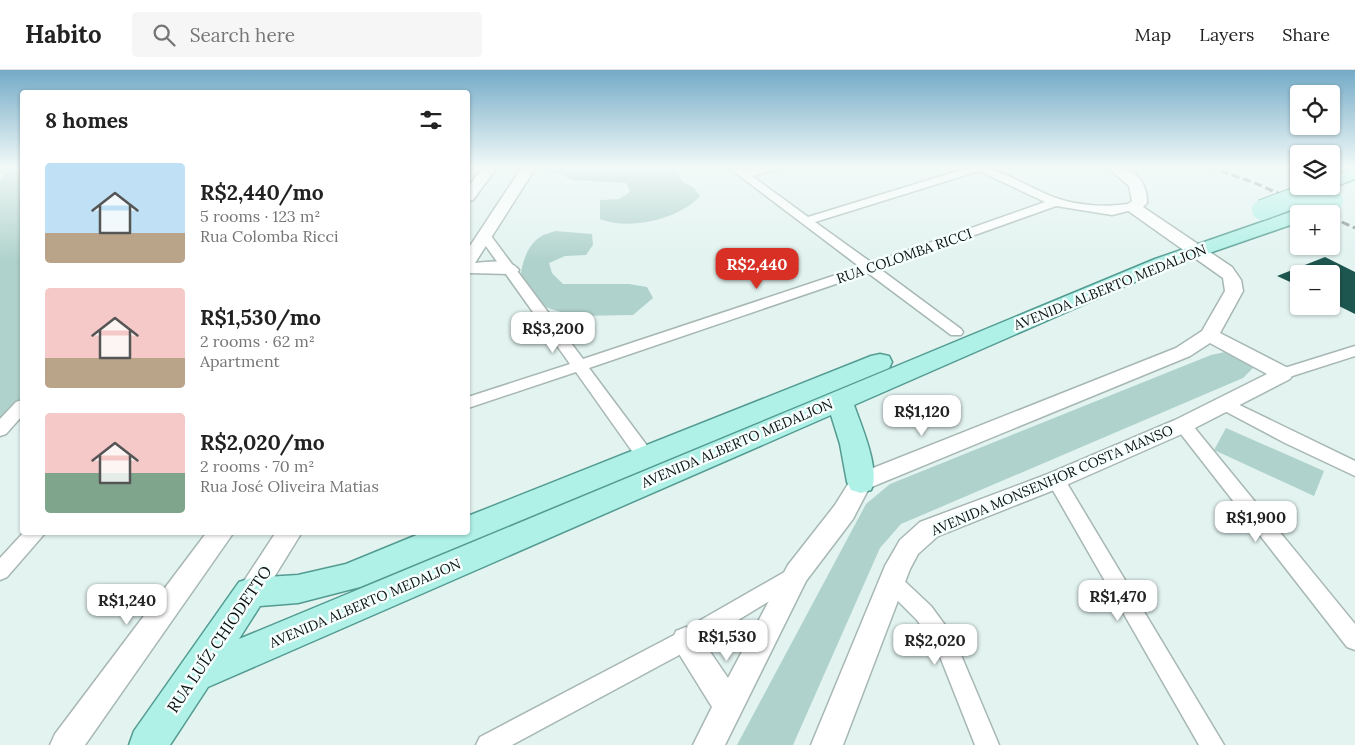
<!DOCTYPE html>
<html lang="en">
<head>
<meta charset="utf-8">
<style>
	body { margin:0; font-family:Lora,serif; background:#f6f6f6; color:#222; height:100vh; display:flex; flex-direction:column; font-size:19px; white-space:nowrap }
	* { box-sizing:border-box; margin:0 }
	p { font-size:16px; color:#767676 }
	.icon { flex:none; width:28px; height:28px; fill:none; stroke:currentColor; stroke-width:2; stroke-linecap:round; stroke-linejoin:round }
	.map { position:relative; flex:1; overflow:hidden }
	.panel { position:absolute; left:20px; top:20px; width:450px; height:445px; display:flex; flex-direction:column; background:#fff; border-radius:5px; box-shadow:0 1px 4px #0004 }
	.panel>* { flex:none }
	.fabs { position:absolute; left:1290px; top:15px; display:grid; gap:10px }
	.fabs a { display:grid; place-items:center; width:50px; height:50px; border-radius:5px; background:#fff; box-shadow:0 1px 4px #0004; font-size:25px }
	.price { position:absolute; translate:-50% -42px; padding:0 11px; border-radius:10px; background:#fff; color:#222; font-size:16px; line-height:32px; filter:drop-shadow(0 1px 2px #0008) }
	.price::after { content:''; position:absolute; left:50%; top:30px; width:15px; height:11px; margin-left:-8px; background:inherit; clip-path:polygon(0 0,100% 0,50% 100%) }
	.price.current { background:#d93025; color:#fff }
	ul { padding:0; list-style:none }
	li { display:flex; align-items:center; gap:15px; height:125px; padding:0 25px }
	li span { display:grid; place-items:center; flex:none; width:140px; height:100px; border-radius:5px; color:#555 }
	li>.icon { margin-inline-start:auto }
	span .icon { width:60px; height:60px; fill:#fffc; stroke-width:1 }
	li b { font-size:21px }
	h2 { display:flex; justify-content:space-between; align-items:center; height:60px; padding:0 25px; font-size:21px }
	header { display:flex; align-items:center; gap:30px; box-sizing:border-box; height:70px; padding:0 25px; background:#fff; border-bottom:1px solid #e0e0e0 }
	header strong { font-size:24px }
	nav { display:flex; gap:28px; margin-inline-start:auto; font-size:18px }
	.search { width:350px; height:45px; background:#f6f6f6; display:flex; align-items:center; gap:12px; box-sizing:border-box; padding:0 18px; border-radius:5px; color:#767676; font-size:19px }
	.map>svg:first-child { display:block }
</style>
</head>
<body>
<header>
<strong>Habito</strong>
<div class="search"><svg class="icon" aria-label="search" viewBox="0 0 24 24"><circle cx="10" cy="10" r="6"/><path d="M15 15l6 6"/></svg>Search here</div>
<nav><a>Map</a><a>Layers</a><a>Share</a></nav>
</header>
<div class="map">
<svg width="1355" height="675" viewBox="0 0 1355 675">
	<rect width="100%" height="100%" fill="#e2f3f0"/>
	<g fill="#b0d2cc">
		<path d="M10,97H22V328L0,351V110Z"/>
		<path d="M542,97H673L683,112L694,118L700,126C680,149 628,161 600,149V130L619,129L630,122L626,113L572,110L560,104L546,101Z"/>
		<path d="M555,161L592,164L593,175L586,185L565,186L549,193L552,203L563,214H629L647,217L653,228L633,245L573,246L536,234L522,227C517,209 523,178 540,167C544,164 551,163 555,161Z"/>
		<path d="M1225,282L1240,287L1253,298L1243,308L901,454L880,478L793,675H737L866,434L890,414L1211,285Z"/>
		<path d="M1226,358L1324,401L1314,426L1214,380Z"/>
	</g>
	<path fill="#1d564f" d="M1325,187L1355,202V244L1331,232V204H1299V216L1277,206Z"/>
	<g fill="none" stroke-linecap="round" stroke-linejoin="round">
		<defs>
			<g id="minor">
				<path d="M0,97H7L0,102Z"/>
				<path d="M728,97H739L746,101L763,97H778L777,99L752,106L808,147L971,97C1002,97 1028,118 1056,128C1078,136 1110,138 1132,133L1138,137L1136,139L1112,145L1056,136L880,199L961,259L963,262L961,265H951L868,203L589,298L651,381L654,386L651,391L645,392L639,391L576,302L468,338V327L570,294L478,165L480,162H488L583,289L860,197ZM979,101L1045,132L872,193L815,152Z"/>
				<path d="M1285,97H1299V102L1286,99Z"/>
				<path d="M1355,276V286L1283,309L1278,308L1275,304L1278,300Z"/>
				<path d="M1225,328L1355,391V406L1285,373L1219,338L1217,334L1219,330Z"/>
				<path d="M22,330V346L6,364L0,366V349L16,332Z"/>
				<path d="M1183,349L1189,351L1355,554V580L1347,577L1177,359L1175,355L1177,351Z"/>
				<path d="M1056,403L1062,405L1224,675H1199L1047,410L1050,405Z"/>
				<path d="M24,462H46L7,507L0,510V488Z"/>
				<path d="M795,496L802,499L805,505L802,511L694,577L512,675H476L480,667L678,563Z"/>
				<path d="M891,502L898,505L931,536L953,566L999,675H975L937,579L917,550L884,517L881,511L884,505Z"/>
			</g>
			<g id="tertiary">
				<path d="M483,97H497L473,130L468,131V117Z"/>
				<path d="M522,97H536L475,193C488,192 510,188 519,200L516,204L468,203V179Z"/>
				<path d="M1107,97C1129,94 1148,109 1147,133L1143,137L1232,197L1241,210L1243,221L1220,263L1290,299L1293,304L1290,309L1191,360L1064,416L938,466L918,484L910,499L843,675H811L885,496L900,470L920,452L1048,404L1175,350L1267,304L1210,273L1190,286L869,418L853,449L806,511L725,675H693L712,637L676,579L672,570L676,561L686,557L696,561L728,608L788,495L835,435L853,406L1176,278L1202,261L1225,221L1223,208L1127,140L1124,137L1132,131L1129,116Z"/>
				<path d="M207,462H234L85,675H50L55,664Z"/>
				<path d="M276,462H302L260,530L251,534L242,530L238,522L242,514Z"/>
			</g>
			<g id="primary">
				<path d="M1355,98V109L1331,118L1324,116H1331V106Z"/>
				<path d="M1299,139L1308,144H1299V152L1169,197L854,335C861,355 881,401 871,420L861,423L851,420L847,412L840,374L831,345L208,617L170,675H129L134,661L239,512L251,508L298,505L346,494L424,462H468V446L871,286L880,284L889,286L892,292L889,298L360,517L298,533L260,536L239,569L1155,189Z"/>
			</g>
		</defs>
		<use href="#minor" stroke="#a7b7b4" stroke-width="3"/>
		<use href="#tertiary" stroke="#a7b7b4" stroke-width="3"/>
		<use href="#primary" stroke="#539b91" stroke-width="3"/>
		<use href="#minor" fill="#fff" fill-rule="evenodd"/>
		<use href="#tertiary" fill="#fff" fill-rule="evenodd"/>
		<use href="#primary" fill="#aff0e7" fill-rule="evenodd"/>
		<g stroke="#808b89" stroke-width="3" stroke-dasharray="8 4" stroke-linecap="butt">
			<path d="M1209,97L1255,113L1325,144"/>
			<path d="M1331,147L1355,158"/>
		</g>
		<defs>
			<g id="primary-bridge">
				<path d="M1262,140L1313,121"/>
				<path d="M1301,144L1333,131"/>
			</g>
		</defs>
		<use href="#primary-bridge" stroke="#539b91" stroke-width="22" stroke-linecap="butt"/>
		<use href="#primary-bridge" stroke="#aff0e7" stroke-width="20"/>
	</g>
	<linearGradient id="sky" x2="0" y2="1"><stop stop-color="#74abc7"/><stop offset="0.51" stop-color="#f2faf8"/><stop offset="1" stop-color="#f2faf8" stop-opacity="0"/></linearGradient>
	<rect width="1355" height="191" fill="url(#sky)"/>
	<g text-anchor="middle" stroke-width="5" stroke-linejoin="round" paint-order="stroke">
		<g font-size="14" fill="#0b100f" stroke="#f5fffd">
			<text transform="translate(904 186) rotate(-19)" y="5">RUA COLOMBA RICCI</text>
			<text transform="translate(1110 217) rotate(-22)" y="5">AVENIDA ALBERTO MEDALJON</text>
			<text transform="translate(737 373) rotate(-23)" y="5">AVENIDA ALBERTO MEDALJON</text>
			<text transform="translate(1052 410) rotate(-23)" y="5">AVENIDA MONSENHOR COSTA MANSO</text>
			<text transform="translate(365 533) rotate(-23)" y="5">AVENIDA ALBERTO MEDALJON</text>
		</g>
		<g font-size="16" fill="#0b100f" stroke="#f5fffd">
			<text transform="translate(219 569) rotate(-56)" y="6">RUA LUÍZ CHIODETTO</text>
		</g>
	</g>
</svg>
<div class="fabs">
<a><svg class="icon" aria-label="locate" viewBox="0 0 24 24"><circle cx="12" cy="12" r="6"/><path d="M12 2v4M12 18v4M2 12h4M18 12h4"/></svg></a>
<a><svg class="icon" aria-label="layers" viewBox="0 0 24 24"><path d="M12 4l9 5-9 5-9-5zM3 14l9 5 9-5"/></svg></a>
<a>+</a>
<a>−</a>
</div>
<b class="price current" style="left:757px;top:220px">R$2,440</b>
<b class="price" style="left:553px;top:284px">R$3,200</b>
<b class="price" style="left:922px;top:367px">R$1,120</b>
<b class="price" style="left:1256px;top:473px">R$1,900</b>
<b class="price" style="left:1118px;top:552px">R$1,470</b>
<b class="price" style="left:127px;top:556px">R$1,240</b>
<b class="price" style="left:727px;top:592px">R$1,530</b>
<b class="price" style="left:935px;top:596px">R$2,020</b>
<section class="panel">
<h2>8 homes<svg class="icon" aria-label="filters" viewBox="0 0 24 24"><path d="M4 7h16M4 17h16"/><circle cx="9" cy="7" r="2"/><circle cx="15" cy="17" r="2"/></svg></h2>
<ul>
<li><span style="background:linear-gradient(#bfe0f5 70%,#b9a48a 0)"><svg class="icon" aria-label="home" viewBox="0 0 24 24"><path d="M3 11l9-7 9 7M6 9v11h12V9"/></svg></span><div><b>R$2,440/mo</b><p>5 rooms · 123 m²</p><p>Rua Colomba Ricci</p></div></li>
<li><span style="background:linear-gradient(#f6c9c9 70%,#b9a48a 0)"><svg class="icon" aria-label="home" viewBox="0 0 24 24"><path d="M3 11l9-7 9 7M6 9v11h12V9"/></svg></span><div><b>R$1,530/mo</b><p>2 rooms · 62 m²</p><p>Apartment</p></div></li>
<li><span style="background:linear-gradient(#f6c9c9 60%,#7fa58c 0)"><svg class="icon" aria-label="home" viewBox="0 0 24 24"><path d="M3 11l9-7 9 7M6 9v11h12V9"/></svg></span><div><b>R$2,020/mo</b><p>2 rooms · 70 m²</p><p>Rua José Oliveira Matias</p></div></li>
</ul>
</section>
</div>
</body>
</html>
